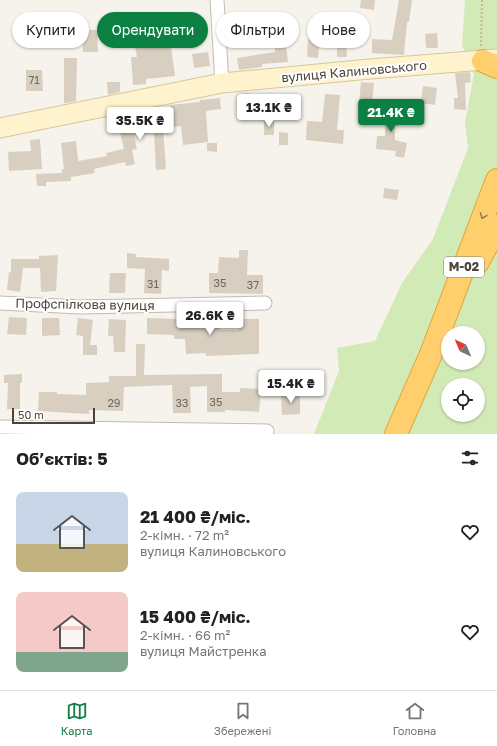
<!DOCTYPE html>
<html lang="uk">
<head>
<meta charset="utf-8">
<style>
	body { margin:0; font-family:"Golos Text",sans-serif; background:#f6f6f6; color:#222; height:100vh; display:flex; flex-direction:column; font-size:15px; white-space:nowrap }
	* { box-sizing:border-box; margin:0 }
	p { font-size:13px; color:#767676 }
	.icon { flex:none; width:22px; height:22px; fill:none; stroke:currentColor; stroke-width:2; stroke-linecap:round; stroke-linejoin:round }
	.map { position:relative; height:434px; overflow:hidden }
	.sheet { display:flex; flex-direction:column; background:#fff; flex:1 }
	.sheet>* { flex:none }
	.banner { position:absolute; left:12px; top:12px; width:473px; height:36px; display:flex; gap:8px }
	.needle { width:26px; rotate:316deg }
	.buttons { position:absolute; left:441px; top:326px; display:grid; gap:8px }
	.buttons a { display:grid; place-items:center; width:44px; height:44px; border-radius:50%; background:#fff; box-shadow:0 1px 3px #0004; font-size:20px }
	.scale { position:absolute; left:12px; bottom:10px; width:83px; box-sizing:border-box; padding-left:4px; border:2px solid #4b4439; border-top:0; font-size:11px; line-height:14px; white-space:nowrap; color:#4b4439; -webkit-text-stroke:3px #fff; paint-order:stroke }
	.price { position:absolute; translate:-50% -34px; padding:0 9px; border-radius:4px; background:#fff; color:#222; font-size:13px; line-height:26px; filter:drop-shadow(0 1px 2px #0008) }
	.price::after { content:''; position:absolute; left:50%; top:24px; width:12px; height:9px; margin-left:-6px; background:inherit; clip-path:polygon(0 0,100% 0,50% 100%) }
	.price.on { background:#0b8043; color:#fff }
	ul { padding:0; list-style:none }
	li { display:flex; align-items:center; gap:12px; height:100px; padding:0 16px }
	li span { display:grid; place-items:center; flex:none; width:112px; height:80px; border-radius:8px; color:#555 }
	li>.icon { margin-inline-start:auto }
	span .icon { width:48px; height:48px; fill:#fffc; stroke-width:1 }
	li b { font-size:17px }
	h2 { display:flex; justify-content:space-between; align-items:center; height:48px; padding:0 16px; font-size:17px }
	.chip { padding:0 14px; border-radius:18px; background:#fff; box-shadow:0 1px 3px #0004; font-size:14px; line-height:36px }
	.chip.on { background:#0b8043; color:#fff }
	.menu { display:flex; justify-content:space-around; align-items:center; height:56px; border-top:1px solid #e0e0e0; background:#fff; font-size:11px; color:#767676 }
	.menu a { display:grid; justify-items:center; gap:2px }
	.menu .on { color:#0b8043 }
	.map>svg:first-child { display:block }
</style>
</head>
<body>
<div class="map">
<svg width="497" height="434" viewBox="0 0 497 434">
	<rect width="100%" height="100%" fill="#f6f3ec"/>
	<path fill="#d2eab5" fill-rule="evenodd" d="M465,0H497V434H314L339,371L337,348L375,341L402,283L433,239L468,148L465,122L474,74L462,45ZM448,333H478V363H448ZM448,385H478V415H448Z"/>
	<g fill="#d8cfc1">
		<path d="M361,0H375L374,10L360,8Z"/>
		<path d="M399,0H412L409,22H407L404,55L372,53V39L392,40Z"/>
		<path d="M82,30H97L98,52H83Z"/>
		<path d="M437,33L438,48H426L425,34Z"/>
		<path d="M346,38L347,57H337V39Z"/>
		<path d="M145,39L146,43L170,40L175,76L146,79V84L133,85L131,57H137L134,41Z"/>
		<path d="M308,39L320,40L318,58L307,57Z"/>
		<path d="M275,46H286L288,62L262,64V67L239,70L237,58L275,52Z"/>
		<path d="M208,52L210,66L194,68L192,54Z"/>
		<path d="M64,58H77L76,101L67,103H64Z"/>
		<path d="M26,70H42L43,91H26Z"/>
		<path d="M470,72L471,82L465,83L466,110L454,109V98H458L455,73Z"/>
		<path d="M107,82H120V92L108,95Z"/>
		<path d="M361,82L374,83L372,104L359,103Z"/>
		<path d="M423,86L437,88L435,105L421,103Z"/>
		<path d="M249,93L251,108L239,109L237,95Z"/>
		<path d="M325,94L340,95L337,130H344L343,144L306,140L307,121L322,122Z"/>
		<path d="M220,98L221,109L206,111L208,142L183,145L181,126L163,128L166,169L156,170L154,133L134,135L137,149L132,150L135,164L126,166L125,162L94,169L95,173L71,177V181L46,182V186H37L36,174L62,173V169H64L61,143L76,141L78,161L107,156L106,153L124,149L119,128L139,123V120L148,119V121L171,116L170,105L200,102V100Z"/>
		<path d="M385,99H394L395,140L407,143L404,158L395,156L396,151L376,149L377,136H385Z"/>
		<path d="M276,101L278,112L269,113L267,102Z"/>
		<rect x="264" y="121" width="10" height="14"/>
		<path d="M279,132L288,133V145H279Z"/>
		<path d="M40,139L42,169L9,171L8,152L31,151L30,140Z"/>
		<path d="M207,143H217V152L207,151Z"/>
		<path d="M384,188L399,190L397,200L383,198Z"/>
		<path d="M239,250H248L247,275H263V294L209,293V273H218L219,257L239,258Z"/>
		<path d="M127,253L136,254V257L169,259V271L162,270L161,294L144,293L145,269L127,268Z"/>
		<path d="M58,255L56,291L41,292L40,268H23L20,292L7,290L9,272L11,273V259H39V256Z"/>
		<path d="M110,273H126L125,293H109Z"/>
		<path d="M9,317L27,318L26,335L7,334Z"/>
		<path d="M42,318H59L60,335L42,336Z"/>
		<path d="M78,318L93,320L90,345H97V355H83V336L76,335Z"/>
		<path d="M147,318L206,320V318H221L220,330H239V319H259V354L206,356V353L186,354L185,339H174V335L147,334Z"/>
		<path d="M109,319L126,320L125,352H114L113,336H108Z"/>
		<path d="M136,344H145L144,375L222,374V392H240V388L261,389L259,412L225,410V412H207V386L190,387L191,413H173L172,385L124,387L123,411L89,410V414L38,411L39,392H57V394L86,395V383L109,382V376H136Z"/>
		<rect x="258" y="370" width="12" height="11"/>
		<path d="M22,374V383H20V409H7L8,383H4V375Z"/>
		<path d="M300,394V414L282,415L281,395Z"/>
	</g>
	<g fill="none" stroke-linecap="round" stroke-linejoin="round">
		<defs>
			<g id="street">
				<path d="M217,0L222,83"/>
				<path d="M0,303L80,307L265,303"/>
				<path d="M0,427L267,431"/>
			</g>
			<path id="secondary" d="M0,128L222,83L370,69L497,59"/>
			<g id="highway">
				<path d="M483,61L497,67"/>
				<path d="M478,262L497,226"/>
				<path d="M396,434L431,354L497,180"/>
			</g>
		</defs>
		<use href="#street" stroke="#c2bbae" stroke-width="15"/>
		<use href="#secondary" stroke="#d6c79b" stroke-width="21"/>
		<use href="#highway" stroke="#e0a43c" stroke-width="24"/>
		<path stroke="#c4b79f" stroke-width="2" stroke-dasharray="2 2" stroke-linecap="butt" d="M481,46L482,0"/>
		<use href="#street" stroke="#fff" stroke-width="13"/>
		<use href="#secondary" stroke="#fff3cd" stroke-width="19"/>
		<use href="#highway" stroke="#ffcf6e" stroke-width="22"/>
	</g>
	<defs><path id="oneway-chevron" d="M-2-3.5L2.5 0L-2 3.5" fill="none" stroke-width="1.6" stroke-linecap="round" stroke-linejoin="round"/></defs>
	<use stroke="#937c4e" href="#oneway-chevron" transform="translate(483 216) rotate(111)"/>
	<g text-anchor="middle" stroke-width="4" stroke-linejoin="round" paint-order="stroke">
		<g font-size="11" fill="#6e675b">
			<text x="34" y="84">71</text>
			<text x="220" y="287">35</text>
			<text x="153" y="288">31</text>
			<text x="253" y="289">37</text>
			<text x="216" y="406">35</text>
			<text x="114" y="407">29</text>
			<text x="182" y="407">33</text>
		</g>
		<rect fill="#fff" stroke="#817c74" stroke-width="1" x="444" y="257" width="40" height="20" rx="3"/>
		<g font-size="12" font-weight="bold" fill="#4b4439">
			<text x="464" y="271">М-02</text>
		</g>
		<g font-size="13" fill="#4b4439" stroke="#fff">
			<text transform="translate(354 71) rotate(-5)" y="5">вулиця Калиновського</text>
			<text transform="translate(85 304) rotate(1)" y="5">Профспілкова вулиця</text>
		</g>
	</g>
</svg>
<div class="buttons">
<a><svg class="needle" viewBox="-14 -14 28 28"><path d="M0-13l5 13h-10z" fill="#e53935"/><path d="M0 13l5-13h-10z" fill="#767676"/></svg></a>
<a><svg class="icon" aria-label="locate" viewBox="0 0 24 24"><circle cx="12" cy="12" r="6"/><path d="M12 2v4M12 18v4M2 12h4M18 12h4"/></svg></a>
</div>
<div class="scale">50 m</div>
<b class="price" style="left:269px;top:128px">13.1K ₴</b>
<b class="price on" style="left:391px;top:133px">21.4K ₴</b>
<b class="price" style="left:140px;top:141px">35.5K ₴</b>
<b class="price" style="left:210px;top:336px">26.6K ₴</b>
<b class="price" style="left:291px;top:404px">15.4K ₴</b>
<div class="banner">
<a class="chip">Купити</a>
<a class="chip on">Орендувати</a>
<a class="chip">Фільтри</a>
<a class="chip">Нове</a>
</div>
</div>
<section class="sheet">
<h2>Об’єктів: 5<svg class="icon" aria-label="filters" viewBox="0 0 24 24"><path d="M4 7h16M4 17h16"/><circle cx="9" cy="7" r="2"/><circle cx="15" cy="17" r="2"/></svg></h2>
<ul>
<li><span style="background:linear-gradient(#c9d6e8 65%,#c2b280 0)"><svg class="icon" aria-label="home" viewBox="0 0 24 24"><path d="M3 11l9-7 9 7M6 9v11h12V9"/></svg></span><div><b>21 400 ₴/міс.</b><p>2-кімн. · 72 m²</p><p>вулиця Калиновського</p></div><svg class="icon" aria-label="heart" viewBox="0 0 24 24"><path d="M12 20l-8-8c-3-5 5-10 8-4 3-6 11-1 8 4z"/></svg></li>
<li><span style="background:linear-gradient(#f6c9c9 75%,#7fa58c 0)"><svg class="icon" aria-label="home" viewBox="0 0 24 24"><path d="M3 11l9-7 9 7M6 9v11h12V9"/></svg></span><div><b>15 400 ₴/міс.</b><p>2-кімн. · 66 m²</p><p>вулиця Майстренка</p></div><svg class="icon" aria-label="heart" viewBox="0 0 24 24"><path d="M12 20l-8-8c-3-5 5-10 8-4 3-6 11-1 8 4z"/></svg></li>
</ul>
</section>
<nav class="menu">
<a class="on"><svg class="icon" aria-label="map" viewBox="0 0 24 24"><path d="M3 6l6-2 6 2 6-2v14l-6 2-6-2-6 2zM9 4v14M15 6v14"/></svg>Карта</a>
<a><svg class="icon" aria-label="saved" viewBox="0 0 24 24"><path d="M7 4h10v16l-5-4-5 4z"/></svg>Збережені</a>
<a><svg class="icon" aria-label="home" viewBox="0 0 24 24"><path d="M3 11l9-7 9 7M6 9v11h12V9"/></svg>Головна</a>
</nav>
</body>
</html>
